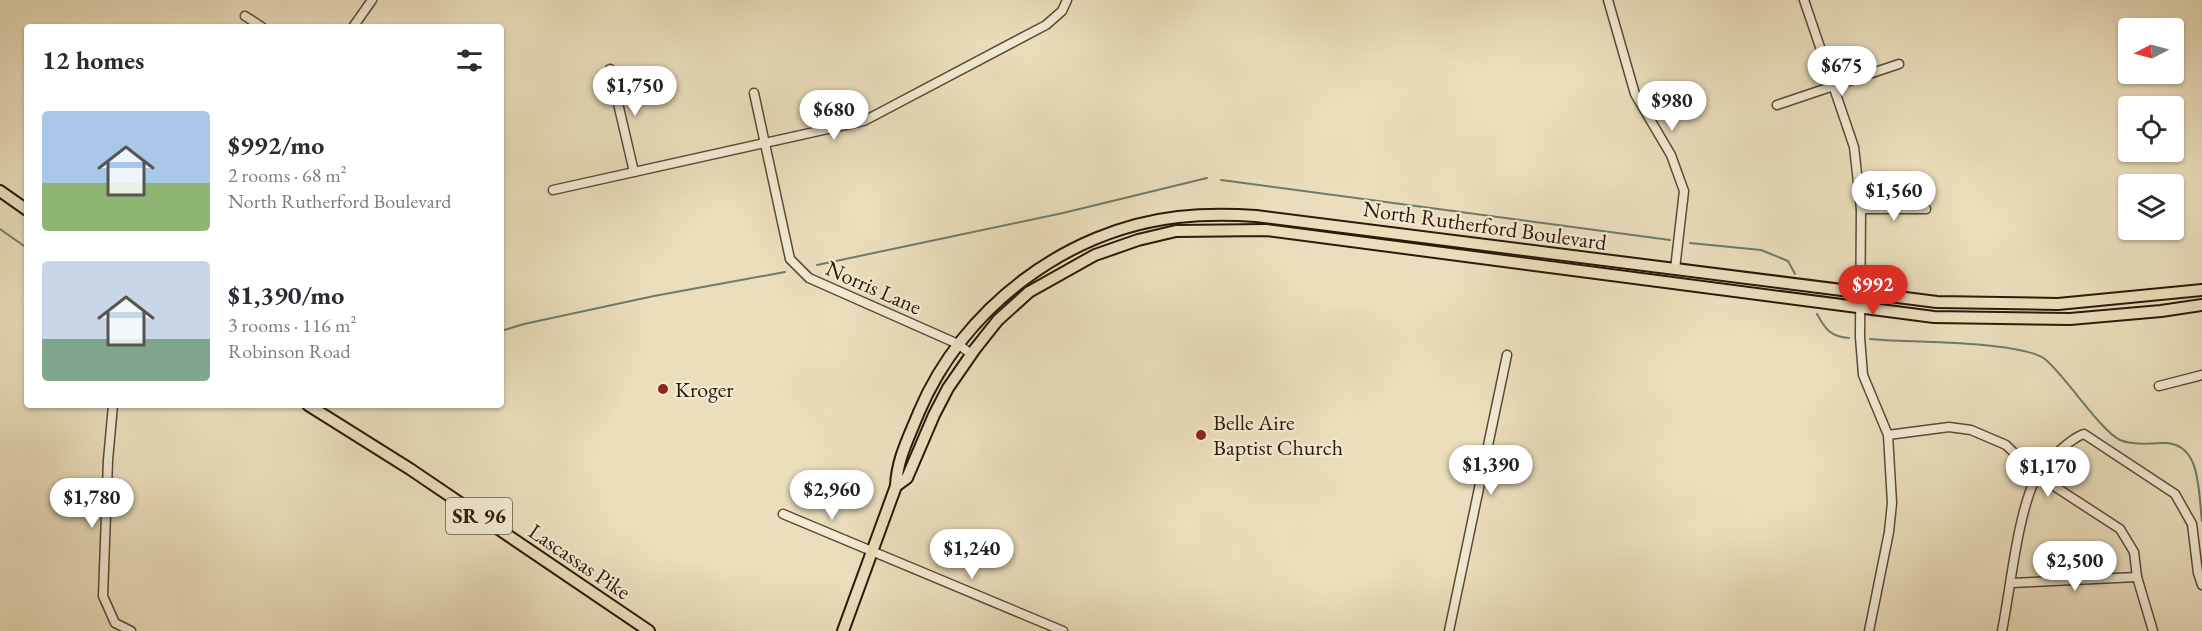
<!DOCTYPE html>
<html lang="en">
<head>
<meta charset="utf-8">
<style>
	body { margin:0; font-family:"EB Garamond",serif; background:#f7f7f7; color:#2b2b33; height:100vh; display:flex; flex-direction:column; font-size:22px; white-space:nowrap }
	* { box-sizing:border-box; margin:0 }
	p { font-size:20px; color:#7c7c81 }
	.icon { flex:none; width:33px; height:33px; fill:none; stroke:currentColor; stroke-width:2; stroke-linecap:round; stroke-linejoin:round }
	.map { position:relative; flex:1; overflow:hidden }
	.side { position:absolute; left:24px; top:24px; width:480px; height:384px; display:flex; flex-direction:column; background:#fff; border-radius:6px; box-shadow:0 2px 4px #0004 }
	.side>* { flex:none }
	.needle { width:39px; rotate:264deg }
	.buttons { position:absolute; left:2118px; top:18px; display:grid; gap:12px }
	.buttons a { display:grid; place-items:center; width:66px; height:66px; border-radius:6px; background:#fff; box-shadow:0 2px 4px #0004; font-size:30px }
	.price { position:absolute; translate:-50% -51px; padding:0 14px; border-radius:21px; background:#fff; color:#222; font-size:20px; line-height:39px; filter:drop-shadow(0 2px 3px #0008) }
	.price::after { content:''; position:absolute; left:50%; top:36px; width:18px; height:14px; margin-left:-9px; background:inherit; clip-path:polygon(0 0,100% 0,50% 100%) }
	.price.on { background:#d93025; color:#fff }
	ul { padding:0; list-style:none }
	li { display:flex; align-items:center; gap:18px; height:150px; padding:0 18px }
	li span { display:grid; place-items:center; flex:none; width:168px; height:120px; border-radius:6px; color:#555 }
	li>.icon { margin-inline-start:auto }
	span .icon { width:72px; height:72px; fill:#fffc; stroke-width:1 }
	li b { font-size:26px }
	h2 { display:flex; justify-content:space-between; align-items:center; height:72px; padding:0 18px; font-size:26px }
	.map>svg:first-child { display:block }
</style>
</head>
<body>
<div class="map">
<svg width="2202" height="631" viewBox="0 0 2202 631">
	<rect width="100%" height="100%" fill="#ebdebc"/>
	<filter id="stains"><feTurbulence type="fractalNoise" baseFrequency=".00333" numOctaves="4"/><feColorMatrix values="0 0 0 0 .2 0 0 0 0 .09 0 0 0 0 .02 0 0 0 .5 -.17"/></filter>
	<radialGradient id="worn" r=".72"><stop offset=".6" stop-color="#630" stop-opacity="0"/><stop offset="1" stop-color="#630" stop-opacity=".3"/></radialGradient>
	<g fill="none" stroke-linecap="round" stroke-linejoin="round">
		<g stroke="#6e7a6c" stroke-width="2">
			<path d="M1221,180L1670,240"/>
			<path d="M0,229L27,248"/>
			<path d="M1690,243L1761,250L1788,261L1795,274"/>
			<path d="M817,265L1063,213L1207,178"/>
			<path d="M1817,314C1825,329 1831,337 1849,338"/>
			<path d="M501,331L524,324L654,296L785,272"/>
			<path d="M1870,339C1905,343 2024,340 2046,360C2067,378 2100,430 2120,440C2131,445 2149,444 2161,443C2202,440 2198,492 2202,521"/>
			<path d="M267,405H272"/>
		</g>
		<defs>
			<g id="minor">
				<path d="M1608,0L1635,94L1671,155L1684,191L1675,269"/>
				<path d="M1804,0L1854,147L1861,209L1860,337L1863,375L1888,435L1892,503L1889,532L1869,631"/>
				<path d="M245,16L262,27"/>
				<path d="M353,27L372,0"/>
				<path d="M610,69L634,172"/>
				<path d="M754,93L790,259L809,278L958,344L971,354"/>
				<path d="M1777,105L1899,64"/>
				<path d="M553,190L864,121L1046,25L1062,11L1067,0"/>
				<path d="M1861,209H1926"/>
				<path d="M2159,386L2202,375"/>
				<path d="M113,405L108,460L103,596L115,623L131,631"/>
				<path d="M1888,435L1949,427L1971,430L2006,445L2037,475L2120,529L2134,552L2137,577L2153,631"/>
				<path d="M783,514L1063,631"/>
				<path d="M2012,583L2137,577"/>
				<path d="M1449,631L1507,355"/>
				<path d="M2002,631C2011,586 2017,516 2036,477C2042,465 2071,438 2084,434L2175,494L2192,524L2198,573L2202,585"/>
			</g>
			<g id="major">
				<path d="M0,191L27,210"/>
				<path d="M308,405L410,469L649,631"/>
				<path d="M896,486L907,478L934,415L948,388L975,349L998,320L1029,292L1095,255L1138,240L1176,231L1266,230L1934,317L2070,319L2161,311L2202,305"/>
				<path d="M843,631L896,486C897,459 909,437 919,412C963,308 1066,230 1178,217C1204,214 1229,214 1256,216L1937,302L2058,304L2202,290"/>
			</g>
		</defs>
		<use href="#minor" stroke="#5c4a36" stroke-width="11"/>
		<use href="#major" stroke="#2d180a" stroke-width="14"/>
		<use href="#minor" stroke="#f2ead3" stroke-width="8"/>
		<use href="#major" stroke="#ebdebc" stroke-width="10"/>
	</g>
	<g fill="#8f2418" stroke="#f2ead3" stroke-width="2">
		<circle cx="663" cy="389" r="6"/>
		<circle cx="1201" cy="435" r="6"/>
	</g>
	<g text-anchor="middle" stroke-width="4.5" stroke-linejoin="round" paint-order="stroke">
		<rect fill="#f2ead3" stroke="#685746" stroke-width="1.5" x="446" y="498" width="66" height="36" rx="4.5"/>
		<g font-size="21" font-weight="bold" fill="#2d180a">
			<text x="479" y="523">SR 96</text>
		</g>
		<g font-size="22" fill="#2d180a" stroke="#f2ead3">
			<text transform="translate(1485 225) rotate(8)" y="8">North Rutherford Boulevard</text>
			<text transform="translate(874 287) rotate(24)" y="8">Norris Lane</text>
			<text transform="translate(580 561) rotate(34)" y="8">Lascassas Pike</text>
		</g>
		<g font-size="22" fill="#2d180a" stroke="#f2ead3" text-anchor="start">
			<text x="675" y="397">Kroger</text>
			<text x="1213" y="430">Belle Aire<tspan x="1213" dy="25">Baptist Church</tspan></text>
		</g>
	</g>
	<rect width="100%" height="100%" filter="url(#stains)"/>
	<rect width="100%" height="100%" fill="url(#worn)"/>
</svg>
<div class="buttons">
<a><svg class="needle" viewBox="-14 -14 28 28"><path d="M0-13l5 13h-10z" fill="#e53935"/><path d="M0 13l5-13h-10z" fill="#7c7c81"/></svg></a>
<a><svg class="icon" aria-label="locate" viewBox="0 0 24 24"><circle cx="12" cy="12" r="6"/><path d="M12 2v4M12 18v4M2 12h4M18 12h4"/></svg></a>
<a><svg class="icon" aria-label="layers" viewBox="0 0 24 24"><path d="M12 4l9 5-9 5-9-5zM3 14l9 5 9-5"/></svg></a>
</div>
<b class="price" style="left:1842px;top:97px">$675</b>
<b class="price" style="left:635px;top:117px">$1,750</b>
<b class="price" style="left:1672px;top:132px">$980</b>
<b class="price" style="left:834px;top:141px">$680</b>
<b class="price" style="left:1894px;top:222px">$1,560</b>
<b class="price on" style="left:1873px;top:316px">$992</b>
<b class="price" style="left:1491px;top:496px">$1,390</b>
<b class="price" style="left:2048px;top:498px">$1,170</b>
<b class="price" style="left:832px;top:521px">$2,960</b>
<b class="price" style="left:92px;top:529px">$1,780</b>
<b class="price" style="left:972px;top:580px">$1,240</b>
<b class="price" style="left:2075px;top:592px">$2,500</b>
<section class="side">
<h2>12 homes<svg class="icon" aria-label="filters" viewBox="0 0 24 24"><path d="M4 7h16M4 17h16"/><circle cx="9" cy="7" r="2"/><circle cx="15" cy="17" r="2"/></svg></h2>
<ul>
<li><span style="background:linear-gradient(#a9c7e8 60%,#8fb573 0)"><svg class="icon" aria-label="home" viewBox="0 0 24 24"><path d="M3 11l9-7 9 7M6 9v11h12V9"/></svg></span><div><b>$992/mo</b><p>2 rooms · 68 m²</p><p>North Rutherford Boulevard</p></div></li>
<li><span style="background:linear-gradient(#c9d6e8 65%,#7fa58c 0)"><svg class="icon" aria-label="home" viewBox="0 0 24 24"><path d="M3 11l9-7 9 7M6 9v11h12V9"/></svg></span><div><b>$1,390/mo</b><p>3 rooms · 116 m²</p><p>Robinson Road</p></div></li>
</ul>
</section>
</div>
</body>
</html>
